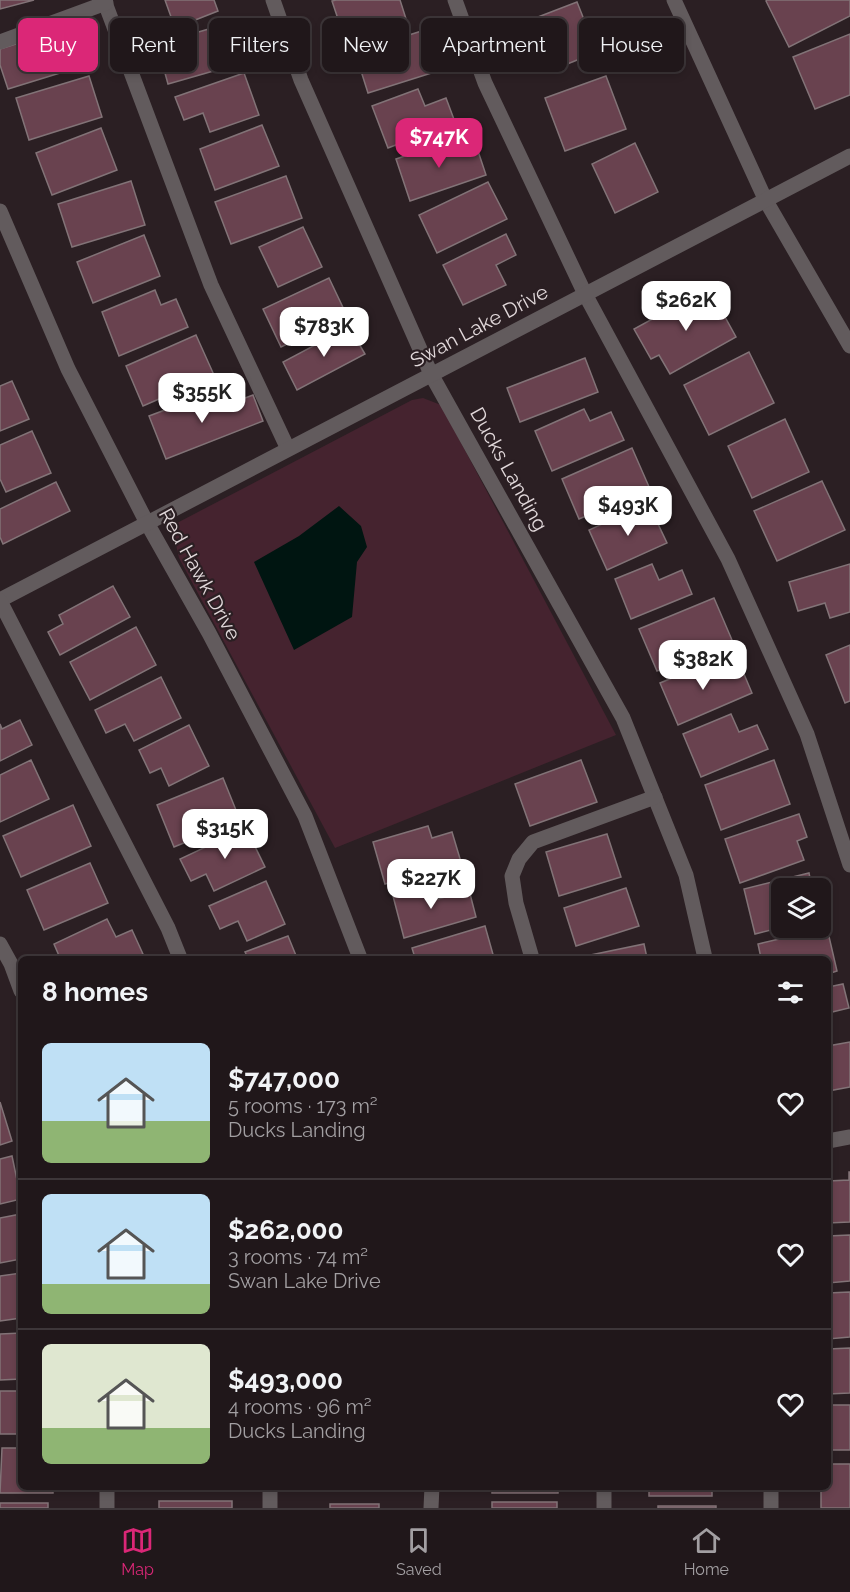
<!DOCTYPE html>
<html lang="en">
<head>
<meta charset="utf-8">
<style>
	body { margin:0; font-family:Raleway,sans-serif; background:#282023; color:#f1f3f6; height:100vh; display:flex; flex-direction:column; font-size:22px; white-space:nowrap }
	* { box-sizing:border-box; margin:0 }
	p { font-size:20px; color:#a29fa2 }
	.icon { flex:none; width:33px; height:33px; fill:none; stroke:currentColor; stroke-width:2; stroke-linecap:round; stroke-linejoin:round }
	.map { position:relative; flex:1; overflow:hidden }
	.panel { position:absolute; left:18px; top:956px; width:813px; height:534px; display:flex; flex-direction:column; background:#20171a; border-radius:9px; box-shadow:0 3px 9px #0003,0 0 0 2px #3d3639 }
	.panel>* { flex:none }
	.hud { position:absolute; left:18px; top:18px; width:814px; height:54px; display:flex; gap:12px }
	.tools { position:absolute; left:771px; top:878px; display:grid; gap:12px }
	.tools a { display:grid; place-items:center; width:60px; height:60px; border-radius:9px; background:#20171a; box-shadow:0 3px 9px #0003,0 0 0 2px #3d3639; font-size:30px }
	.price { position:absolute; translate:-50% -51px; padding:0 14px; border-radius:12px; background:#fff; color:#222; font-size:20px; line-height:39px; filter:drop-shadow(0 2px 3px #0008) }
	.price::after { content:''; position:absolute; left:50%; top:36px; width:18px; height:14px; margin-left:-9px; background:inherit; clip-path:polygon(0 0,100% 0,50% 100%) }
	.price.current { background:#db2777; color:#fff }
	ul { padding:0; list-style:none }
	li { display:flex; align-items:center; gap:18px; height:150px; padding:0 24px }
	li+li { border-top:2px solid #3d3639 }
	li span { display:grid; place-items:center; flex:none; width:168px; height:120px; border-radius:9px; color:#555 }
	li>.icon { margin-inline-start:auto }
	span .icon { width:72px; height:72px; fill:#fffc; stroke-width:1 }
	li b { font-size:26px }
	h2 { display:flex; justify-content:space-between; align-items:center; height:72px; padding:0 24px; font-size:26px }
	.tag { padding:0 21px; border-radius:9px; background:#20171a; box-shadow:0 3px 9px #0003,0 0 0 2px #3d3639; font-size:21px; line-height:54px }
	.tag.current { background:#db2777; color:#fff }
	.tab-bar { display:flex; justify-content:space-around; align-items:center; height:84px; border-top:2px solid #3d3639; background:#20171a; font-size:16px; color:#a29fa2 }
	.tab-bar a { display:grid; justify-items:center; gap:3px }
	.tab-bar .current { color:#db2777 }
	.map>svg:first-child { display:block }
</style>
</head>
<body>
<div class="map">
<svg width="850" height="1508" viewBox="0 0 850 1508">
	<rect width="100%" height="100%" fill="#2b1f23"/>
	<path fill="#45232f" d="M423,398L441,405L616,735L335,848L179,558L173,532L177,523L412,400Z"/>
	<path fill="#001511" d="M339,506L361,526L367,547L357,562L352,617L294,650L254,562L299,536Z"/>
	<g fill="#69424f" stroke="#827377" stroke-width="1.5">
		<path d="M0,0H34L0,9Z"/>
		<path d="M165,0H214L218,11L175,28Z"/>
		<path d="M336,0H400L407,22L346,43L332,1Z"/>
		<path d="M767,0H850V16L789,47L766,1Z"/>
		<path d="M577,2L597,52L545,73L525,22Z"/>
		<path d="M226,24L238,64L168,84L157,44Z"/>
		<path d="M428,29L441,70L368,93L355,52Z"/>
		<path d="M60,30L73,69L8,89L0,65V49Z"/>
		<path d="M850,34V95L815,109L793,57Z"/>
		<path d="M244,73L259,115L210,132L203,113L184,120L175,97Z"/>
		<path d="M89,76L102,117L29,140L16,98Z"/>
		<path d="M606,76L626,129L565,151L545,98Z"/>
		<path d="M418,89L425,106L446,98L455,122L388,148L372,106Z"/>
		<path d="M262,125L279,166L215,190L200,149Z"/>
		<path d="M101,128L117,170L52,195L36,153Z"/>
		<path d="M457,138L462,153L477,148L486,175L410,201L396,159Z"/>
		<path d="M635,143L658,192L615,213L592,164Z"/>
		<path d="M286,176L302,218L231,244L215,202Z"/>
		<path d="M131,181L145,225L72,247L58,204Z"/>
		<path d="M488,182L507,219L437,253L419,215Z"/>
		<path d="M303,227L322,267L278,287L259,247Z"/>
		<path d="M506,234L516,255L496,265L506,285L463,305L443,265Z"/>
		<path d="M144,235L160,276L93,303L77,262Z"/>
		<path d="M329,278L347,316L281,347L263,309Z"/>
		<path d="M709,288L736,337L670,374L659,355L651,359L634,329Z"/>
		<path d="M155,290L161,305L176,299L188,327L119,356L102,312Z"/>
		<path d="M349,327L365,354L297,390L283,362Z"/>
		<path d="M196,335L214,375L143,406L126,366Z"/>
		<path d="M749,352L774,403L709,435L684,385Z"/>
		<path d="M585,358L598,392L520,422L507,388Z"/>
		<path d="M12,381L29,419L0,431V386Z"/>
		<path d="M253,395L263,421L166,459L149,416L194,399L200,415Z"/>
		<path d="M584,409L590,421L611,412L624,440L552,471L535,431Z"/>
		<path d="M785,419L809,472L752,498L728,446Z"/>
		<path d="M32,431L51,473L6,492L0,479V445Z"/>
		<path d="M632,448L650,489L579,519L562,479Z"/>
		<path d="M822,481L845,530L777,561L754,511Z"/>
		<path d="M56,482L70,511L3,544L0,537V509Z"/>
		<path d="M648,503L667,543L607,570L589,530Z"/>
		<path d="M652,564L659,580L682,570L692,594L631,619L615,579Z"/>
		<path d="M850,564V612L830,618L825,603L798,611L789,582Z"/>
		<path d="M113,586L130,617L60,655L48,632L63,624L59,615Z"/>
		<path d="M714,598L732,640L657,671L639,629Z"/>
		<path d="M136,627L156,665L90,700L70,662Z"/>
		<path d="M850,645V701L845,703L826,655Z"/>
		<path d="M711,662L718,677L741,667L752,693L678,725L660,683Z"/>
		<path d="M161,677L181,718L134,741L125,724L106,733L95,710Z"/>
		<path d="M731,714L739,732L757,725L768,749L701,777L683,734Z"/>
		<path d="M20,720L32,745L0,761V724L2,729Z"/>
		<path d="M189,725L209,766L169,786L161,768L150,773L139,750Z"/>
		<path d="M31,760L49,799L0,822V775Z"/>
		<path d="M581,760L597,802L530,826L515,784Z"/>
		<path d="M774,760L790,804L721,830L705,785Z"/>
		<path d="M223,778L240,820L174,847L157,805Z"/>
		<path d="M73,805L91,846L21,877L3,836Z"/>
		<path d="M799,814L807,837L797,841L804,860L740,883L725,839Z"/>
		<path d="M428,826L432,838L452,832L461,862L385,884L373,842Z"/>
		<path d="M246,828L265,867L214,891L206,874L191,881L180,859Z"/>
		<path d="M607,834L621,877L559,896L546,852Z"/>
		<path d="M90,863L108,903L44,930L27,890Z"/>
		<path d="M809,873L812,888H782L783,927L755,934L744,889Z"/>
		<path d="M266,881L285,924L247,941L238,921L220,929L209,906Z"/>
		<path d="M434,884L438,899L469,890L476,917L404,938L393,896Z"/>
		<path d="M626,888L639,926L576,946L564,908Z"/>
		<path d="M107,919L116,937L132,930L143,954L133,958H60L54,944Z"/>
		<path d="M485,926L494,958H415L412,948Z"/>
		<path d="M827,928L837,971L828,974V958H761L758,944Z"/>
		<path d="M288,936L297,958H248L245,952Z"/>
		<path d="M644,944L647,958H576Z"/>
		<path d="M843,984L849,1008L828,1013V987Z"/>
		<path d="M850,1042V1087L828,1091V1046Z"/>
		<path d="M0,1102L12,1141L0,1145Z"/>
		<path d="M12,1156L21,1199L0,1204V1159Z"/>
		<path d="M849,1172H850V1222L828,1223V1181L849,1180Z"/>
		<path d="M21,1214V1259L0,1263V1218Z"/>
		<path d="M850,1235V1281L828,1283V1236Z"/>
		<path d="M21,1273V1318L0,1321V1276Z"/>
		<path d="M850,1292V1337L828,1339V1293Z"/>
		<path d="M21,1333V1379L0,1380V1334Z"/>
		<path d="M850,1348V1393L828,1394V1349Z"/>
		<rect x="0" y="1391" width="21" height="43"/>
		<rect x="828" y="1405" width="22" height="45"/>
		<path d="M2,1448H21V1486H53V1493H0Z"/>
		<path d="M828,1464H850V1508H821V1486H828Z"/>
		<rect x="159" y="1486" width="74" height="5"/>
		<rect x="317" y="1486" width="65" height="5"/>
		<rect x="492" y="1486" width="66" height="7"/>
		<rect x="649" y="1486" width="63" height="10"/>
		<rect x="159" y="1501" width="73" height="7"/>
		<rect x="492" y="1502" width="65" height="6"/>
		<rect x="0" y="1503" width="48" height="5"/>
		<rect x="330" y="1504" width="49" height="4"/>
		<rect x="658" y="1506" width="58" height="2"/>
	</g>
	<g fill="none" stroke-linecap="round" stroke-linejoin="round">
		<g stroke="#625b5d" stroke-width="15">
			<path d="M104,0L211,285L288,449"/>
			<path d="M273,0L301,80L431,374L623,718L686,875L705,958"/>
			<path d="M455,0L485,83L585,294L728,559L807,734L850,865"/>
			<path d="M674,0L766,201L850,346"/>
			<path d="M0,42L106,3"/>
			<path d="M0,211L68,369L147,523L209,633L305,816L360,958"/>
			<path d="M0,600L850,156"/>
			<path d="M0,601L168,928L180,958"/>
			<path d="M0,944L11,964L21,991"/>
			<path d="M532,958L516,903L512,876L519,859L533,842L655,797"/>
			<path d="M828,1141L850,1137"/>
			<path d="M107,1486V1508"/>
			<path d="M604,1486V1508"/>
			<path d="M771,1486V1508"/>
			<path d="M270,1508V1486"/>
			<path d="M431,1508L432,1486"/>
		</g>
	</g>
	<g text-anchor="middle" stroke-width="4.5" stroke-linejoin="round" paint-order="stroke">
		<g font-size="20" fill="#e2d9db" stroke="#2b1f23">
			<text transform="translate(479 326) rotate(-28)" y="7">Swan Lake Drive</text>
			<text transform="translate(509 469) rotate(61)" y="7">Ducks Landing</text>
			<text transform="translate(200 574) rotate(61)" y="7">Red Hawk Drive</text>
		</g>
	</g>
</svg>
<div class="tools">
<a><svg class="icon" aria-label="layers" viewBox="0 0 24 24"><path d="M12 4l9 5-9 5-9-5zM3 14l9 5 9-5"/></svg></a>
</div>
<b class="price current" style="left:439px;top:169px">$747K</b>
<b class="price" style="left:686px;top:332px">$262K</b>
<b class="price" style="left:324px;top:358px">$783K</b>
<b class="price" style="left:202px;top:424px">$355K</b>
<b class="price" style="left:628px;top:537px">$493K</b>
<b class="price" style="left:703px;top:691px">$382K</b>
<b class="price" style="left:225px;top:860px">$315K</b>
<b class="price" style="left:431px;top:910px">$227K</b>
<div class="hud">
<a class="tag current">Buy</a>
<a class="tag">Rent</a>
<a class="tag">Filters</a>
<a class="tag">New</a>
<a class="tag">Apartment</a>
<a class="tag">House</a>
</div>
<section class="panel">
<h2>8 homes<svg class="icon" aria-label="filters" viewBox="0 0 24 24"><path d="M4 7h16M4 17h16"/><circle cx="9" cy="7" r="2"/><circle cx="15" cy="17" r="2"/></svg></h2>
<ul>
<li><span style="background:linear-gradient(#bfe0f5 65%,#8fb573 0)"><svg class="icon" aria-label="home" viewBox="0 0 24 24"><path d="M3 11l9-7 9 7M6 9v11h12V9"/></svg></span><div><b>$747,000</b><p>5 rooms · 173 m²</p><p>Ducks Landing</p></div><svg class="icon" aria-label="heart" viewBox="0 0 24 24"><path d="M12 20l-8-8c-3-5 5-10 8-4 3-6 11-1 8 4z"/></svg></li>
<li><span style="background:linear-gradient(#bfe0f5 75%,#8fb573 0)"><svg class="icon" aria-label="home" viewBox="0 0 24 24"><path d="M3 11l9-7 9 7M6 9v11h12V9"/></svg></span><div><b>$262,000</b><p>3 rooms · 74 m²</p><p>Swan Lake Drive</p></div><svg class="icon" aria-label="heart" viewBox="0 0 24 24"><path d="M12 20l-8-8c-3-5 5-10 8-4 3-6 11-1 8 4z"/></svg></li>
<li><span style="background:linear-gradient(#dfe7d0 70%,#8fb573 0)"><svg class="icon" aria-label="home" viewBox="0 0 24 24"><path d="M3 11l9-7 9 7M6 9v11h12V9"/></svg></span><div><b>$493,000</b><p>4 rooms · 96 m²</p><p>Ducks Landing</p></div><svg class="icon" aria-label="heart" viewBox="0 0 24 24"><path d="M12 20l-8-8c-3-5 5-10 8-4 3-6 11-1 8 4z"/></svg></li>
</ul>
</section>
</div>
<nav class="tab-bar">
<a class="current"><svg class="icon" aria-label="map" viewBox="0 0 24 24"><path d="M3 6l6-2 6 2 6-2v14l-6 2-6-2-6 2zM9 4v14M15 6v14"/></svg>Map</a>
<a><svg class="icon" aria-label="saved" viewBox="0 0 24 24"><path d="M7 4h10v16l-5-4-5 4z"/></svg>Saved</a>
<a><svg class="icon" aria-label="home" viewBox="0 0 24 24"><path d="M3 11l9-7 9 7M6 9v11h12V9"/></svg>Home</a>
</nav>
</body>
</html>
